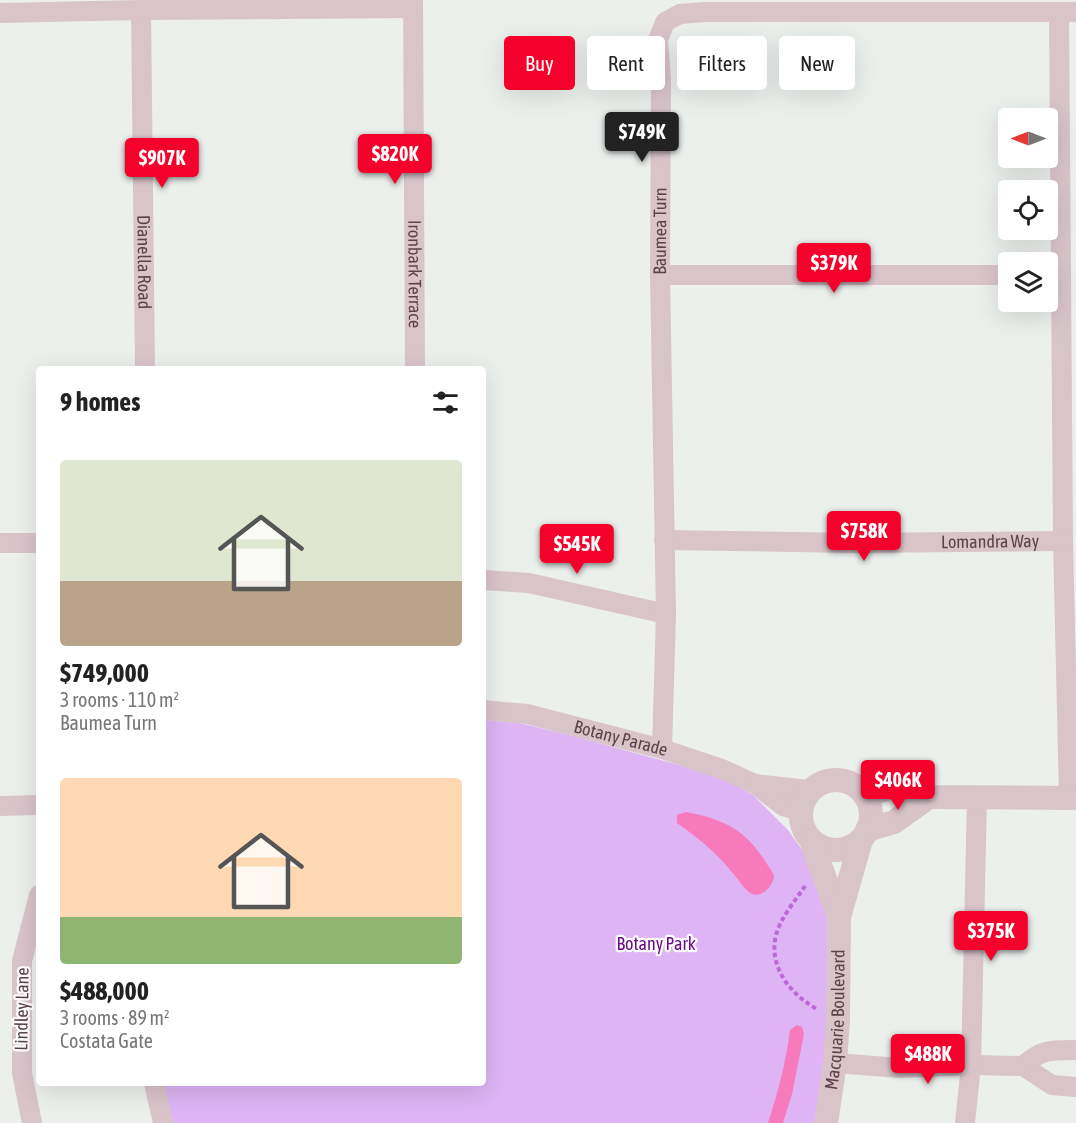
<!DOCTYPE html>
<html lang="en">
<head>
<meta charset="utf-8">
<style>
	body { margin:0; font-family:"Asap Condensed",sans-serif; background:#f2f2f2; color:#222; height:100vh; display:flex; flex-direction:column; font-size:22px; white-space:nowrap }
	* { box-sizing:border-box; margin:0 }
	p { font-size:20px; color:#767676 }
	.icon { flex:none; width:33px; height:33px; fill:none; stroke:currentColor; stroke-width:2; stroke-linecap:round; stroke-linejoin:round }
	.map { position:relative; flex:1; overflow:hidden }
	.sheet { position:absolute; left:36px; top:366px; width:450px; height:720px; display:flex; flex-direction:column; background:#fff; border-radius:6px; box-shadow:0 6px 24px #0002 }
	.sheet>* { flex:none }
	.hud { position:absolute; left:504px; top:36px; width:482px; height:54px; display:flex; gap:12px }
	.needle { width:39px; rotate:270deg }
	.controls { position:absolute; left:998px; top:108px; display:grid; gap:12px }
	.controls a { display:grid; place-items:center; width:60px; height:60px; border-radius:6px; background:#fff; box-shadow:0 6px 24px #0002; font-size:30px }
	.price { position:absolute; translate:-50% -51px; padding:0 14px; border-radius:6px; background:#f4022c; color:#fff; font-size:20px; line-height:39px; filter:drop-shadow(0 2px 3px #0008) }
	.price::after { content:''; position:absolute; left:50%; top:36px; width:18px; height:14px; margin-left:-9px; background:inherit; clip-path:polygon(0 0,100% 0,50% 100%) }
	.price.on { background:#222; color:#fff }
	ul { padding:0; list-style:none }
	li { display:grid; align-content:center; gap:12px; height:318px; padding:0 24px }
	li span { display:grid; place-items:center; height:186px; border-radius:6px; color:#555 }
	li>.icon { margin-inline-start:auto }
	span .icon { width:108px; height:108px; fill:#fffc; stroke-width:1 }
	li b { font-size:26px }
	h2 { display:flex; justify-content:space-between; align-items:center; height:72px; padding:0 24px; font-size:26px }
	.pill { padding:0 21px; border-radius:6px; background:#fff; box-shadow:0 6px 24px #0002; font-size:21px; line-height:54px }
	.pill.on { background:#f4022c; color:#fff }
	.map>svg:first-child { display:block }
</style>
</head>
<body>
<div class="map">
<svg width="1076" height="1123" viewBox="0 0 1076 1123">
	<rect width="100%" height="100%" fill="#ecf0ed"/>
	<path fill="#deb4f4" d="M483,720L519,723L573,736L697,770L728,781L753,795L788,830L813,865L830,927L828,1031L815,1123H172L162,1083H483Z"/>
	<g fill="#f77bbc">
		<path d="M686,812C734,821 750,835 774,875C774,885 763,898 752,894C746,891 740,882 736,877C716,852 702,841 677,823V815Z"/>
		<path d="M797,1025L802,1027L804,1034L792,1094L783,1123H768C778,1092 786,1062 790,1030Z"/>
	</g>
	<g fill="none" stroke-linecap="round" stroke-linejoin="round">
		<path stroke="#bd68d6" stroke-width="4" stroke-dasharray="4.5 3" stroke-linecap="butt" d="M805,886C795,901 781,917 776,935C768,967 791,995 817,1009"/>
		<g stroke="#d9c4ca" stroke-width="20">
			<path id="s1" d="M413,0L415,369"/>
			<path id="s2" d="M141,10L145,369"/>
			<path d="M1059,12L1063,541L1069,797"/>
			<path d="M0,13L141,10L413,8"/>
			<path d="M660,275H1008"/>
			<path id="s3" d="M664,540L855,543L1063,541"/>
			<path d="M0,543H39"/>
			<path d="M483,580L529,583L666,614"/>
			<path id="s4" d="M483,710L527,714L662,749L722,769L755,784L783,806L801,811"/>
			<path id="s5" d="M662,749L666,614L660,275L661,79L658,40L665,22L680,14L705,12H1076"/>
			<path d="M755,784L808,790L818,784"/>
			<path d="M0,806L39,805"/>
			<path d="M835,1063L900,1068L971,1065L1023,1066L1052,1085L1076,1087"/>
			<path d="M1023,1066C1042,1049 1051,1050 1076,1050"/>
			<path d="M154,1083L163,1123"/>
			<path d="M32,1123L22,1073V961L39,895"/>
			<path d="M965,1123L971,1065L977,798"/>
		</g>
		<g stroke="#d9c4ca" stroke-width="24">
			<circle cx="836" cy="815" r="35"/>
			<path d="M866,796L891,787L929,797L1076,798"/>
			<path d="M867,830L894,822L929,797"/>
			<path d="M811,840L839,917"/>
			<path id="s6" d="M826,1123L835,1063L838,1020L839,917L861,840"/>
		</g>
	</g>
	<g text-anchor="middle" stroke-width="4.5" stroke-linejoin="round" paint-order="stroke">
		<g font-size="18" fill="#5c4349" stroke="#fff">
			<text dy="6" stroke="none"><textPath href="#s5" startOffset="518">Baumea Turn</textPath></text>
			<text dy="6" stroke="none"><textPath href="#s2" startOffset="252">Dianella Road</textPath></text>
			<text dy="6" stroke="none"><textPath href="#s1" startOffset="274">Ironbark Terrace</textPath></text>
			<text dy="6" stroke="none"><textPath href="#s3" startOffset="326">Lomandra Way</textPath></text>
			<text dy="6" stroke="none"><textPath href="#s4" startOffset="141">Botany Parade</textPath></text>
			<text transform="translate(22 1009) rotate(-89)" y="6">Lindley Lane</text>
			<text dy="6" stroke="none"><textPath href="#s6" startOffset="104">Macquarie Boulevard</textPath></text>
		</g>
		<g font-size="18" fill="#690b86" stroke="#fff">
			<text x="656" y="950">Botany Park</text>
		</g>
	</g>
</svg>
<div class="controls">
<a><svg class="needle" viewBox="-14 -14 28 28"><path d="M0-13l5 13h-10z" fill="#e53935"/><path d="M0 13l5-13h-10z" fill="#767676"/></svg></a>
<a><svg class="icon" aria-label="locate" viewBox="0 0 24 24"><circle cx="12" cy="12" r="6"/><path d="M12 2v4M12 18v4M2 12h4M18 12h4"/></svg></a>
<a><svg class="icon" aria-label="layers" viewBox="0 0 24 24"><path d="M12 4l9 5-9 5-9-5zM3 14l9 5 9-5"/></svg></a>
</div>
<b class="price on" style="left:642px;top:163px">$749K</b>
<b class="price" style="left:395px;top:185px">$820K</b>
<b class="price" style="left:162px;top:189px">$907K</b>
<b class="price" style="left:834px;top:294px">$379K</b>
<b class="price" style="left:864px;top:562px">$758K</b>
<b class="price" style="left:577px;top:575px">$545K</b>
<b class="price" style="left:898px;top:811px">$406K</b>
<b class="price" style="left:991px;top:962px">$375K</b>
<b class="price" style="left:928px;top:1085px">$488K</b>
<div class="hud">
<a class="pill on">Buy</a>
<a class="pill">Rent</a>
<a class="pill">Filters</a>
<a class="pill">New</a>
</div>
<section class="sheet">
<h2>9 homes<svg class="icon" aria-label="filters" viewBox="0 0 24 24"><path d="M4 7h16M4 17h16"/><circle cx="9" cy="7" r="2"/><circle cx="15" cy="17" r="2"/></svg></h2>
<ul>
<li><span style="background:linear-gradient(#dfe7d0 65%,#b9a48a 0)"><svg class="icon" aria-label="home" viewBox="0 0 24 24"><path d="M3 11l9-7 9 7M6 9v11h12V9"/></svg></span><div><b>$749,000</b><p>3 rooms · 110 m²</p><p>Baumea Turn</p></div></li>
<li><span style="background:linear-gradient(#ffd9b3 75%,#8fb573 0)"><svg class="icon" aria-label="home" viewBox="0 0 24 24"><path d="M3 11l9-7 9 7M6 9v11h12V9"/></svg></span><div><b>$488,000</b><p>3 rooms · 89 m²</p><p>Costata Gate</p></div></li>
</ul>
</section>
</div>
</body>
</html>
